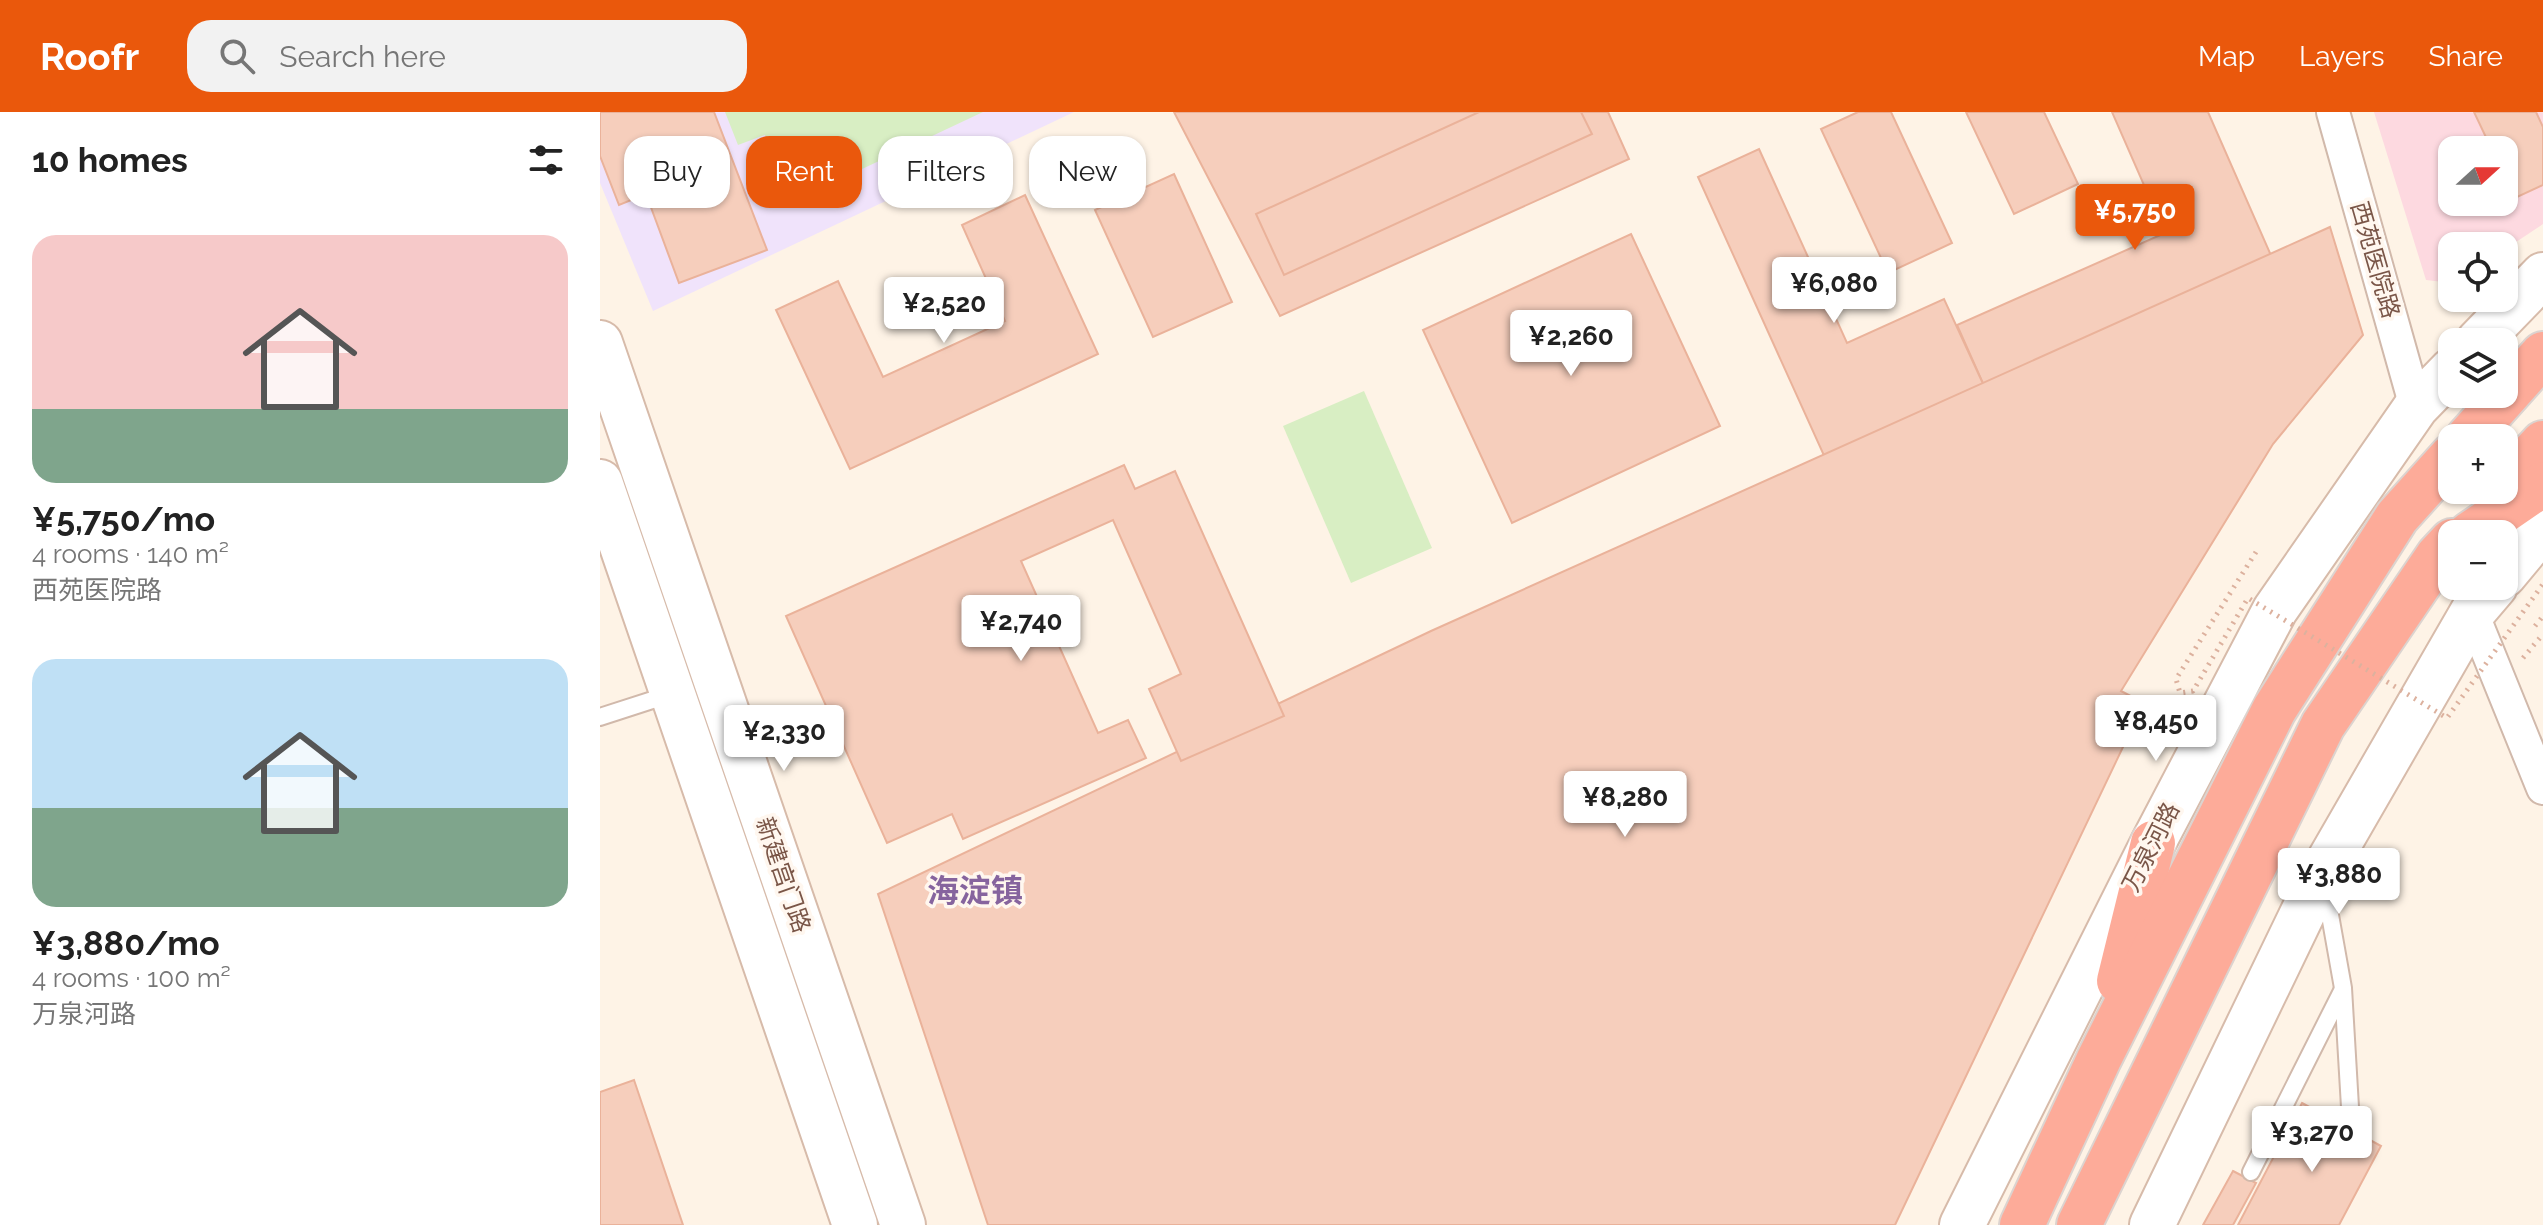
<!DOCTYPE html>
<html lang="en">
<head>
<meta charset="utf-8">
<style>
	body { margin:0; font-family:Raleway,"Noto Sans SC",sans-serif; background:#f2f2f2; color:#222; height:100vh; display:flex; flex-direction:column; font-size:30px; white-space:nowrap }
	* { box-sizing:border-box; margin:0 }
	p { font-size:26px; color:#767676 }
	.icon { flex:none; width:44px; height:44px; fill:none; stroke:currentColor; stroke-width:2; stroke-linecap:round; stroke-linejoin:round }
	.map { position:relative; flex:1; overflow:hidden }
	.side { display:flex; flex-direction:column; background:#fff; width:600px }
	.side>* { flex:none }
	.top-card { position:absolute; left:24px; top:24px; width:760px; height:72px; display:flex; gap:16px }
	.needle { width:52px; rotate:69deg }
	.buttons { position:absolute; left:1838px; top:24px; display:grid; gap:16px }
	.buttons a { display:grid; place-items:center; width:80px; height:80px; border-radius:16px; background:#fff; box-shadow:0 2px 6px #0004; font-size:40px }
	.price { position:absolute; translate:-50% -68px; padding:0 18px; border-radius:8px; background:#fff; color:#222; font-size:26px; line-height:52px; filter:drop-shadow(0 2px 4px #0008) }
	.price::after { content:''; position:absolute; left:50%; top:48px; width:24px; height:18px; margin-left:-12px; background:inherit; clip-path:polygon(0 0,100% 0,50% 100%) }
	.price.current { background:#ea580c; color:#fff }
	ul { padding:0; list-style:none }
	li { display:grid; align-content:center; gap:16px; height:424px; padding:0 32px }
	li span { display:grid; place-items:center; height:248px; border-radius:24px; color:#555 }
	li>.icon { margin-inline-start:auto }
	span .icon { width:144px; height:144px; fill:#fffc; stroke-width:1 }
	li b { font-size:34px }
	h2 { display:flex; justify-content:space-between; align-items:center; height:96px; padding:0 32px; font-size:34px }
	.chip { padding:0 28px; border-radius:24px; background:#fff; box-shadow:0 2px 6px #0004; font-size:28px; line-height:72px }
	.chip.current { background:#ea580c; color:#fff }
	header { display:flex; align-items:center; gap:48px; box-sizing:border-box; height:112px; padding:0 40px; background:#ea580c; color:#fff }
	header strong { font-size:38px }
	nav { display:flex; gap:44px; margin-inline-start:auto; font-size:28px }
	.search { width:560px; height:72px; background:#f2f2f2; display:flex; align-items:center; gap:20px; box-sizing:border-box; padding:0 28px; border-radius:24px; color:#767676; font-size:30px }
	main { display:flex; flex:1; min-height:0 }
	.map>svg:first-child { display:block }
</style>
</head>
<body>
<header>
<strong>Roofr</strong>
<div class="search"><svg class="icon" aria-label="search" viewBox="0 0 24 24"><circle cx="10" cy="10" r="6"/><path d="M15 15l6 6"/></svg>Search here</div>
<nav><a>Map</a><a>Layers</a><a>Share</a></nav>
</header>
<main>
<section class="side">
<h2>10 homes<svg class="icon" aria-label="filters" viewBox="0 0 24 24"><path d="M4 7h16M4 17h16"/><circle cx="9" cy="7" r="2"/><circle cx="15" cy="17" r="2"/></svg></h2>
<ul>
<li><span style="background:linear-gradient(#f6c9c9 70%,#7fa58c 0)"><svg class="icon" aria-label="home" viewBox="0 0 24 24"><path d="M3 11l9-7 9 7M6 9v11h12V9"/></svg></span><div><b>¥5,750/mo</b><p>4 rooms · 140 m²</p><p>西苑医院路</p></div></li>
<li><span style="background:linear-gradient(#bfe0f5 60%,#7fa58c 0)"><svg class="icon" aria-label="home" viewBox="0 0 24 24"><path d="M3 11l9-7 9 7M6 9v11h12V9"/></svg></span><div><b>¥3,880/mo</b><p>4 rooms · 100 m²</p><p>万泉河路</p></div></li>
</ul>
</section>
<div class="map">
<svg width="1943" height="1113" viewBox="0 0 1943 1113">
	<rect width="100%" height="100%" fill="#fef3e6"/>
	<path fill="#f0e3fb" d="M0,0H474L53,199L0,71Z"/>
	<path fill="#fdd9e0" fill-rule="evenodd" d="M1774,0H1943V112L1904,138V134H1852V171L1826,168ZM1852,38H1904V90H1852Z"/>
	<g fill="#d8eec3">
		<path d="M125,0H383L192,90L165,23L138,33Z"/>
		<path d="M764,279L832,436L751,471L683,314Z"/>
	</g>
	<g fill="#f6cebc" stroke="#eab29a" stroke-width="2">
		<path d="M0,0H114L167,138L79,171L46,82L19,93L0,44Z"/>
		<path d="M574,0H1008L1029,47L680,204Z"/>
		<path d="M879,0H981L992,22L684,163L656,102Z"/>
		<path d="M1258,0H1291L1352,131L1288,161L1221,17Z"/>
		<path d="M1366,0H1444L1478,72L1414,102Z"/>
		<path d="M1512,0H1608L1673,148L1385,276L1357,213L1565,121Z"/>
		<path d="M1874,0H1936L1943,15V73L1915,86L1904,63V38H1892Z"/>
		<path d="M1159,37L1247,231L1344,187L1385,276L1226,348L1098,65Z"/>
		<path d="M574,62L632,190L553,225L495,98Z"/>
		<path d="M425,83L498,242L250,357L176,198L238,169L283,265L405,209L362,113Z"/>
		<path d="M1730,115L1763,223L1673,332L1521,579L1544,591L1295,1113H388L278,782L831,519Z"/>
		<path d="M1031,122L1120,314L912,411L823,218Z"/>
		<path d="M524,353L535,377L575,359L684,604L581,649L549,577L581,562L513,408L421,449L498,621L528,608L546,646L363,727L352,702L287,731L186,504Z"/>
		<path d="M34,968L83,1113H0V980Z"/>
		<path d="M1702,991L1781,1034L1739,1113H1638Z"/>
		<path d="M1633,1059L1656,1071L1633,1113H1603Z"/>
	</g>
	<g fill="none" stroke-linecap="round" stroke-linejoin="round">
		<defs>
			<g id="lane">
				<path d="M0,605L71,582"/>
				<path d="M1725,775L1743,876L1751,1012"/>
				<path d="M1651,1060L1742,879"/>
			</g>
			<g id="street">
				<path d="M1733,0L1816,295"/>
				<path d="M1872,501L1943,676"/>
			</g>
			<g id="secondary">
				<path d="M1878,230L1943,163"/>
				<path d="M0,231L303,1113"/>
				<path d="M0,370L255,1113"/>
				<path d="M1904,463L1943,416"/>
				<path d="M1362,1113L1553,731L1675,498L1816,295L1852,258"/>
				<path d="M1552,1113L1722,761L1872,501L1895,474"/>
			</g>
			<g id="highway">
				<path d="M1868,326L1943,242"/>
				<path d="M1904,373L1943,331"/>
				<path d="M1870,422L1943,372"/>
				<path d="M1519,869L1553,731"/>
				<path d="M1422,1113L1499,947L1674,598L1797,405L1852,344"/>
				<path d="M1479,1113L1723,613L1838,444L1852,429"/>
			</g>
		</defs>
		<use href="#lane" stroke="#d1b9ab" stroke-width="20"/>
		<use href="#street" stroke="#d1b9ab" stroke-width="36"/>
		<use href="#secondary" stroke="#d7bbaa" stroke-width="48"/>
		<use href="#highway" stroke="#dcd3cf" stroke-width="48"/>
		<g stroke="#dcb19e" stroke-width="5" stroke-dasharray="2 6" stroke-linecap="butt">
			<path d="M1935,514L1943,504"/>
			<path d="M1923,546L1943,522"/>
		</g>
		<use href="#lane" stroke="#fff" stroke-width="16"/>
		<use href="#street" stroke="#fff" stroke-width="32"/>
		<use href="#secondary" stroke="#fff" stroke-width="44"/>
		<use href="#highway" stroke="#fdab99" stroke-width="44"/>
		<path stroke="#dcb19e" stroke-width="5" stroke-dasharray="2 6" stroke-linecap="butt" d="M1656,440L1576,567L1580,581L1593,579L1648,486L1847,606L1943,472"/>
	</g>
	<g text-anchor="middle" stroke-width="7" stroke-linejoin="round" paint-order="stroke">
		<g font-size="24" fill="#7a5648" stroke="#fff7ef">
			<text transform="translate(1775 148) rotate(74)" y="8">西苑医院路</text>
			<text transform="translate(1551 735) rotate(-63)" y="8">万泉河路</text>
			<text transform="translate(183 763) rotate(71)" y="8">新建宫门路</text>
		</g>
		<g font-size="32" font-weight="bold" fill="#86649e" stroke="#fff7ef">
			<text x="375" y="790">海淀镇</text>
		</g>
	</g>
</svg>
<div class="buttons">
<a><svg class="needle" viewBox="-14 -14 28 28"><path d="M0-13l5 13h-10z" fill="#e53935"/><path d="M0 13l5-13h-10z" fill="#767676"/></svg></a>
<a><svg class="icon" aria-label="locate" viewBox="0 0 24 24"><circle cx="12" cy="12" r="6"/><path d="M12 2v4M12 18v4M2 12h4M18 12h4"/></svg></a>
<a><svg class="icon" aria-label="layers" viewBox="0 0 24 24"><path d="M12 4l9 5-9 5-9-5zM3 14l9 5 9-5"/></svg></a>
<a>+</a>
<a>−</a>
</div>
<b class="price current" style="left:1535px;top:140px">¥5,750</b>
<b class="price" style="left:1234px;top:213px">¥6,080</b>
<b class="price" style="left:344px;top:233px">¥2,520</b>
<b class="price" style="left:971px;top:266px">¥2,260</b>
<b class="price" style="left:421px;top:551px">¥2,740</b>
<b class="price" style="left:1556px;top:651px">¥8,450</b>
<b class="price" style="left:184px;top:661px">¥2,330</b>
<b class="price" style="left:1025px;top:727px">¥8,280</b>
<b class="price" style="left:1739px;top:804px">¥3,880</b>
<b class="price" style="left:1712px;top:1062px">¥3,270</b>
<div class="top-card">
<a class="chip">Buy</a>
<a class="chip current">Rent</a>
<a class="chip">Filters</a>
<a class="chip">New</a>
</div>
</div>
</main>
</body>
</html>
